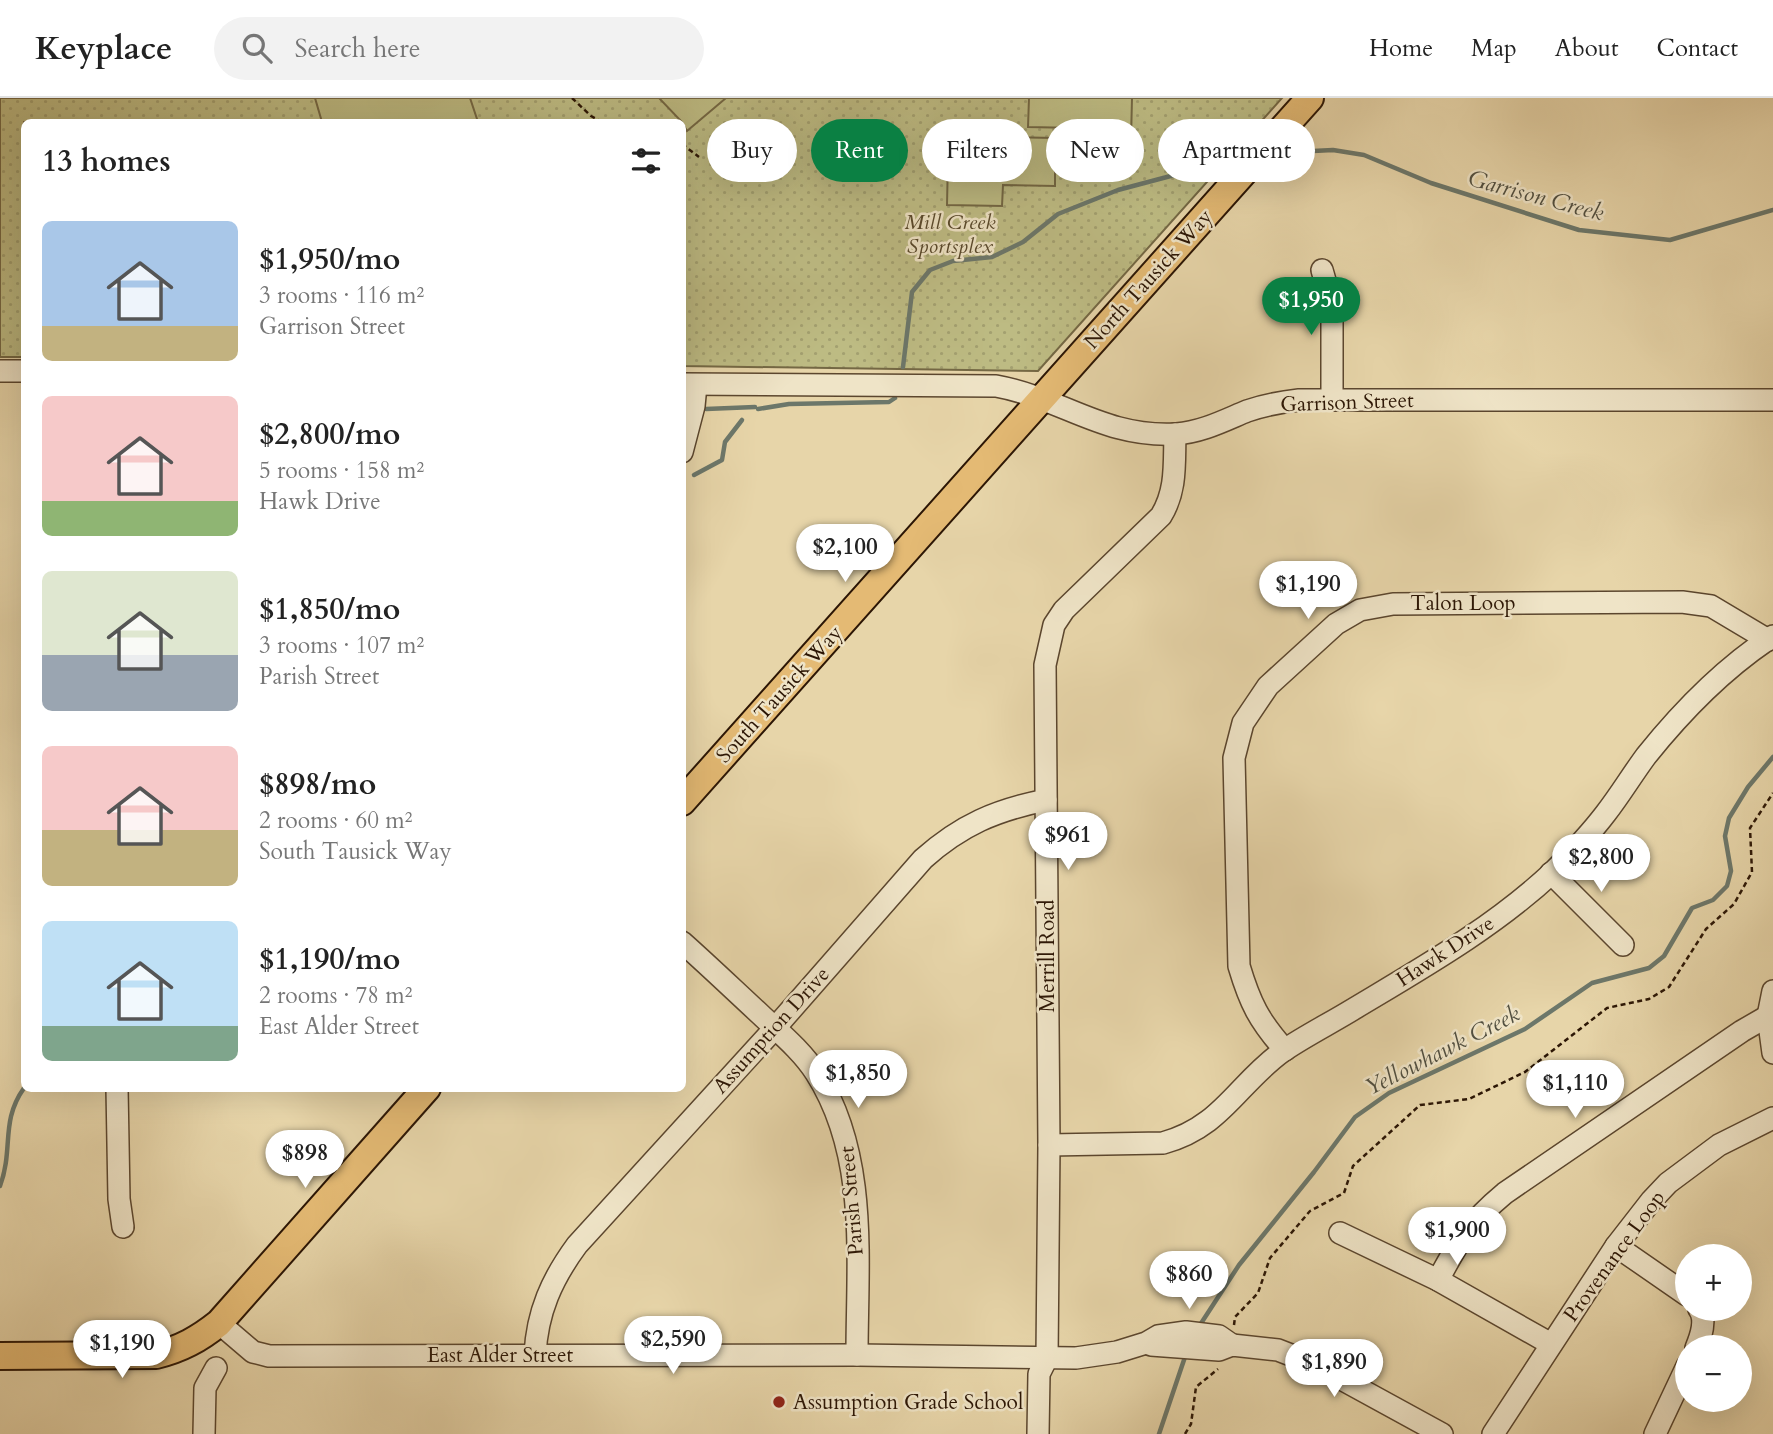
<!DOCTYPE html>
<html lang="en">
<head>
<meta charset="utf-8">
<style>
	body { margin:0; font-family:Cardo,serif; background:#f2f2f2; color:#222; height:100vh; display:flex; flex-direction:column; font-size:26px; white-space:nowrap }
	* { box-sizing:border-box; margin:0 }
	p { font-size:23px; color:#767676 }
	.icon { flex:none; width:38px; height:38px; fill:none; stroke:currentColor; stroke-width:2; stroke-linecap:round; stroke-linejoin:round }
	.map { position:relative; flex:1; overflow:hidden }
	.panel { position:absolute; left:21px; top:21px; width:665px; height:973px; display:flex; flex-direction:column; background:#fff; border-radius:10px; box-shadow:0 7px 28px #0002 }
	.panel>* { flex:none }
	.guide { position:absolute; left:707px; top:21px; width:665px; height:63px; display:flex; gap:14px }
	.buttons { position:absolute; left:1675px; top:1146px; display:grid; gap:14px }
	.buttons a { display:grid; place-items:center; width:77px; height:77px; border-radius:50%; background:#fff; box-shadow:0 7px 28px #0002; font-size:35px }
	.price { position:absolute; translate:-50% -60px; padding:0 16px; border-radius:24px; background:#fff; color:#222; font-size:23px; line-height:46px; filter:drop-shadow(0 2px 4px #0008) }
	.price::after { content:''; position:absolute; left:50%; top:42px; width:21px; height:16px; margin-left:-10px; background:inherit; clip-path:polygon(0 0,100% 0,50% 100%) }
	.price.current { background:#0b8043; color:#fff }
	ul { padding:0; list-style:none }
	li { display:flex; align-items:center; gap:21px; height:175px; padding:0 21px }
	li span { display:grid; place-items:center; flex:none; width:196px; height:140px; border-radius:10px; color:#555 }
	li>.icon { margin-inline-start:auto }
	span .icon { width:84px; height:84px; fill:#fffc; stroke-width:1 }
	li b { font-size:30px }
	h2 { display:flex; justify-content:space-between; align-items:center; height:84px; padding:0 21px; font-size:30px }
	.pill { padding:0 24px; border-radius:32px; background:#fff; box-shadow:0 7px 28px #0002; font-size:24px; line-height:63px }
	.pill.current { background:#0b8043; color:#fff }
	header { display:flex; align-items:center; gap:42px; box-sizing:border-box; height:98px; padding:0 35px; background:#fff; border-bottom:2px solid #e0e0e0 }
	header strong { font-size:33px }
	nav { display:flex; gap:38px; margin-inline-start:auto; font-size:24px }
	.search { width:490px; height:63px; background:#f2f2f2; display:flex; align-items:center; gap:18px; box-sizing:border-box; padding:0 24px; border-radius:38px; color:#767676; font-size:26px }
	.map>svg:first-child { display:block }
</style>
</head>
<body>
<header>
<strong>Keyplace</strong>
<div class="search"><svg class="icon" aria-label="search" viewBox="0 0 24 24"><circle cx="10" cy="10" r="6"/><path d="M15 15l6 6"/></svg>Search here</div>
<nav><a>Home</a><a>Map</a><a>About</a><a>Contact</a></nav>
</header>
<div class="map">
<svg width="1773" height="1336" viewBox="0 0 1773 1336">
	<defs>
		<pattern id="park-dots" width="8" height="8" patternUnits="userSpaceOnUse" patternTransform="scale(1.75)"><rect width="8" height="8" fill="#bdbb83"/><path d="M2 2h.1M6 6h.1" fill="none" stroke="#a3a070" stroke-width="1.8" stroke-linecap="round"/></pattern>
	</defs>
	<rect width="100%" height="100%" fill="#e7d5a9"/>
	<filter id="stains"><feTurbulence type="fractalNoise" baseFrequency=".00286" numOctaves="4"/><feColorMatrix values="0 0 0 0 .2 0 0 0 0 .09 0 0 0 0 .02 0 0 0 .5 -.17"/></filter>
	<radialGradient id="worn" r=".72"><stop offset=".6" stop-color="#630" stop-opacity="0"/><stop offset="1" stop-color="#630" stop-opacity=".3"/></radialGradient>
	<path fill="url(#park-dots)" stroke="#746844" stroke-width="2" d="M0,0H1282L1038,273L683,268L682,24H24V259H0Z"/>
	<g fill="#bdbb83" stroke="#746844" stroke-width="2">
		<path d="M315,0H470L478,24H322Z"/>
		<path d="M659,0H726L687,33L682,24Z"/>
		<path d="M1029,0H1132L1131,42L1077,41V30L1028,29Z"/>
		<path d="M1001,39L1055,40V88L1003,87L1002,108L947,107L948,60L1000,61Z"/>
	</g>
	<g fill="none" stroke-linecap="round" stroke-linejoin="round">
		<g stroke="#6c776a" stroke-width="4.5">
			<path d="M1293,54L1333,52L1364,57L1431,85L1579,132L1670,142L1773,112"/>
			<path d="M903,269L912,194L930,172L953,163L992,159L1023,144L1058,116L1118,92L1182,75L1226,59"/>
			<path d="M706,311L755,309"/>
			<path d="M758,311L789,306L889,304L895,300"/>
			<path d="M694,377L722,362L725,344L742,322"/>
			<path d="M0,1088C14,1050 0,1024 24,990"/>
			<path d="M1198,1230L1239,1167L1314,1074L1355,1019L1389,995L1525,931L1592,885L1649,870L1664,858L1692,810L1713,802L1727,788L1731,773L1725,738L1729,720L1748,689L1773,659"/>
			<path d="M1159,1336L1186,1256"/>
		</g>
		<defs>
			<g id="minor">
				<path d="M1322,172L1332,207V301"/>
				<path d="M0,273H24"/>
				<path d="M682,286L996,288C1062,300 1104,340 1176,336C1202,334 1223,323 1247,313C1264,307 1281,304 1299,302H1773"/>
				<path d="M682,354L694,308L696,287"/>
				<path d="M1551,775L1623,847"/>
				<path d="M682,844C709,868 735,893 761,917C780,935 802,953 816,975C869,1058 857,1163 857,1257"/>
				<path d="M1773,893L1768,918L1773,955"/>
				<path d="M1285,952C1259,923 1250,905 1239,868L1234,660L1243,625L1268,588L1336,526L1360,512L1393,506L1682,504L1711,508L1768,542"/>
				<path d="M117,990L119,1101L123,1129"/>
				<path d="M1049,1047L1163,1045C1222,1029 1237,986 1283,953C1305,938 1329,926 1352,912C1422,870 1493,830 1553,774C1572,755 1590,736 1606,715C1620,697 1632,677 1646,658C1682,613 1724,570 1773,538"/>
				<path d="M1340,1135L1438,1182L1551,1246"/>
				<path d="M1616,1148L1687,1197"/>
				<path d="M1438,1182C1460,1141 1469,1125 1505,1095L1742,933L1768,918"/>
				<path d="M219,1225L253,1254L269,1258L857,1257L1076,1260L1117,1254L1146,1245L1158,1238L1186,1234L1219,1238L1232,1247"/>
				<path d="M1151,1247L1219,1252L1232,1247L1278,1252L1314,1266L1442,1336"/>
				<path d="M1696,1250C1701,1238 1707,1222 1699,1211"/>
				<path d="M535,1257C537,1214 552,1181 577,1147L775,930L923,761C961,727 996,712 1046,702"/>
				<path d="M204,1336L205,1290L216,1270"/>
				<path d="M1038,1336L1039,1276L1047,1260L1049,1047L1045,567L1054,527L1064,512L1161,418C1177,392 1174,365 1175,336"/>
				<path d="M1493,1336L1616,1148L1651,1103L1668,1085L1719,1047L1773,1020"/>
				<path d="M1655,1336L1687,1268"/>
			</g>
			<g id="major">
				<path d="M682,704L1310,0"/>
				<path d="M0,1258L156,1257C181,1251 199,1241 219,1225L427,990"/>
			</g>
		</defs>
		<use href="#minor" stroke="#5b462e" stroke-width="24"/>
		<use href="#major" stroke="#2c1605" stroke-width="30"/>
		<g stroke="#2c1605" stroke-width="2.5" stroke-dasharray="5 3.5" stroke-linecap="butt">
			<path d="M572,0L591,18L602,24"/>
			<path d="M682,46L699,59"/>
			<path d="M1234,1227L1235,1219L1258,1195L1270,1160L1310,1113L1344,1095L1353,1068L1420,1007L1469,1001L1525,974L1607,910L1649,901L1669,889L1706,831L1734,806L1752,774L1750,730L1773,695"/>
			<path d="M1185,1336L1191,1326L1196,1289L1218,1271"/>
		</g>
		<use href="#minor" stroke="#efe4c7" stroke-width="21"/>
		<use href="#major" stroke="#e4ba74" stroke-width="26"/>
	</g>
	<circle fill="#8f2418" stroke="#efe4c7" stroke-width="2.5" cx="779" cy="1304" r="7"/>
	<g text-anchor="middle" stroke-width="5" stroke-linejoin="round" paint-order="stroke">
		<g font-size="21" font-style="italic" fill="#58482b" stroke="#efe4c7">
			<text x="950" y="131">Mill Creek<tspan x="950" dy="24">Sportsplex</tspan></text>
		</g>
		<g font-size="21" fill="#2c1605" stroke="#efe4c7">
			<text transform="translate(1148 181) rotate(-48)" y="7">North Tausick Way</text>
			<text transform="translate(1347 304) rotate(-2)" y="7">Garrison Street</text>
			<text x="1463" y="512">Talon Loop</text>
			<text transform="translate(779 596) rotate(-48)" y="7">South Tausick Way</text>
			<text transform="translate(1445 853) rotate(-33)" y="7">Hawk Drive</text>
			<text transform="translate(1047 858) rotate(-90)" y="7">Merrill Road</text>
			<text transform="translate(771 932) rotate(-48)" y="7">Assumption Drive</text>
			<text transform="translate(851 1103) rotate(-95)" y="7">Parish Street</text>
			<text transform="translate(1614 1158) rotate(-54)" y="7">Provenance Loop</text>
			<text x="500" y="1264">East Alder Street</text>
		</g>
		<g font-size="21" fill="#2c1605" stroke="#efe4c7" text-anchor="start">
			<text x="793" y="1311">Assumption Grade School</text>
		</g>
		<g font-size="23" font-style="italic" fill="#514f40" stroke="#efe4c7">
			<text transform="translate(1536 97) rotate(15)" y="8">Garrison Creek</text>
			<text transform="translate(1442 952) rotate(-27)" y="8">Yellowhawk Creek</text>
		</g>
	</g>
	<rect width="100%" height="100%" filter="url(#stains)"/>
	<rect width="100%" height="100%" fill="url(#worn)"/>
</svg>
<div class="buttons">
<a>+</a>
<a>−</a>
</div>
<b class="price current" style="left:1311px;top:239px">$1,950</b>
<b class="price" style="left:845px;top:486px">$2,100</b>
<b class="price" style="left:1308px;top:523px">$1,190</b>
<b class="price" style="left:1068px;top:774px">$961</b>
<b class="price" style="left:1601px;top:796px">$2,800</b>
<b class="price" style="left:858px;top:1012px">$1,850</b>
<b class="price" style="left:1575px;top:1022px">$1,110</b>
<b class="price" style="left:305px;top:1092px">$898</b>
<b class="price" style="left:1457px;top:1169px">$1,900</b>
<b class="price" style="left:1189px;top:1213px">$860</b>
<b class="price" style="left:673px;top:1278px">$2,590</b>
<b class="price" style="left:122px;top:1282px">$1,190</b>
<b class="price" style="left:1334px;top:1301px">$1,890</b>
<div class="guide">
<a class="pill">Buy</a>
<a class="pill current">Rent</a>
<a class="pill">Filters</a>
<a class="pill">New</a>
<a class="pill">Apartment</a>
</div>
<section class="panel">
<h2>13 homes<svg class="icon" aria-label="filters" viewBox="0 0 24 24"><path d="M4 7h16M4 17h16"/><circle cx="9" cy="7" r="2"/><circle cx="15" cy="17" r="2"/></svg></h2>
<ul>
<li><span style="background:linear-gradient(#a9c7e8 75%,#c2b280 0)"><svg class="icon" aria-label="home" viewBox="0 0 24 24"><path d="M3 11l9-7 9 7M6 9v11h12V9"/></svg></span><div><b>$1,950/mo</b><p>3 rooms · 116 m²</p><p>Garrison Street</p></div></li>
<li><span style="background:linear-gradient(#f6c9c9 75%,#8fb573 0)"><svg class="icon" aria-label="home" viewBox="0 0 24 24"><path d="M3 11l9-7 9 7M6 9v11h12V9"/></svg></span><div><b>$2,800/mo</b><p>5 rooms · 158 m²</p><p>Hawk Drive</p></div></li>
<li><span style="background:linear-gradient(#dfe7d0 60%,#9aa5b1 0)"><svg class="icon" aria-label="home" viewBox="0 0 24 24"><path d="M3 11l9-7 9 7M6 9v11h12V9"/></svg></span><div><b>$1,850/mo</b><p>3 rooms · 107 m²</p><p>Parish Street</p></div></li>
<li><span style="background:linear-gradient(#f6c9c9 60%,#c2b280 0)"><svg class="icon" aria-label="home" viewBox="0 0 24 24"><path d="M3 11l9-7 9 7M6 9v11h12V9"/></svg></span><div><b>$898/mo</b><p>2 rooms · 60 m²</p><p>South Tausick Way</p></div></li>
<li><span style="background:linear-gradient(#bfe0f5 75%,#7fa58c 0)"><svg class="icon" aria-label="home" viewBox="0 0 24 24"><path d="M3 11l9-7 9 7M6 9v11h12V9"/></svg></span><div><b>$1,190/mo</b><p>2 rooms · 78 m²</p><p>East Alder Street</p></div></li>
</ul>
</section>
</div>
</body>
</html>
